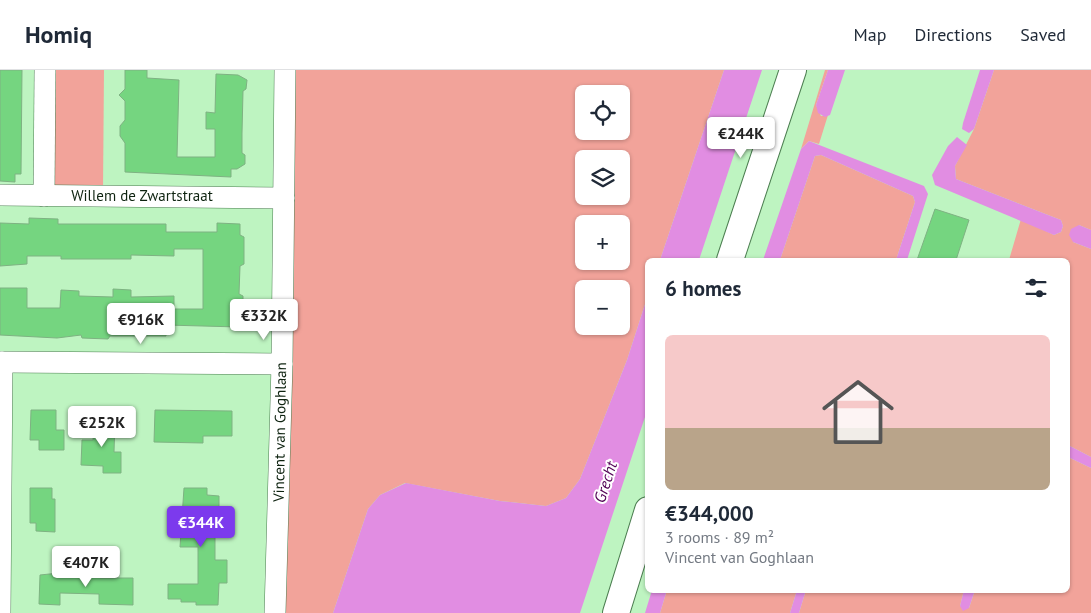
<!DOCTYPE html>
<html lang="en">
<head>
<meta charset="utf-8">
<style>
	body { margin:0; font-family:"PT Sans",sans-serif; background:#f6f6f7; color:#1f2937; height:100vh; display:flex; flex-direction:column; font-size:19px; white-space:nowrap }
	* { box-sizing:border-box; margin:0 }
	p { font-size:16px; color:#747a83 }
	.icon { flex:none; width:28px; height:28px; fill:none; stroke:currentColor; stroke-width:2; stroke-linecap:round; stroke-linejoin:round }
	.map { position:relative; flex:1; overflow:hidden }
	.sheet { position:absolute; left:645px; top:188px; width:425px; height:335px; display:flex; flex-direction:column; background:#fff; border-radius:8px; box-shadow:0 1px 4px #0004 }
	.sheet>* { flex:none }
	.tools { position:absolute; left:575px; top:15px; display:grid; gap:10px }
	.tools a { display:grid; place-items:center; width:55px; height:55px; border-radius:8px; background:#fff; box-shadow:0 1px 4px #0004; font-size:25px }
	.price { position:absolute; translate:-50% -42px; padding:0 11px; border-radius:5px; background:#fff; color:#222; font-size:16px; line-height:32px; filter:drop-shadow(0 1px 2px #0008) }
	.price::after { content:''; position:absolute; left:50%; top:30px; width:15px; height:11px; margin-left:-8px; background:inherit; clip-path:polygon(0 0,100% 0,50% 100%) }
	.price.selected { background:#7c3aed; color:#fff }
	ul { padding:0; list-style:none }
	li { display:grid; align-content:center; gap:10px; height:265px; padding:0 20px }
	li+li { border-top:1px solid #e0e1e3 }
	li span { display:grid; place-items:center; height:155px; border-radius:8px; color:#555 }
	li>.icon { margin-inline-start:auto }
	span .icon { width:90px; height:90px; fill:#fffc; stroke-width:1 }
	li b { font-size:21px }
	h2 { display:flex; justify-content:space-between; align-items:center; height:60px; padding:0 20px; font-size:21px }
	header { display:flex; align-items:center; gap:30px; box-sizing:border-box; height:70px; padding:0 25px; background:#fff; border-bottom:1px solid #e0e1e3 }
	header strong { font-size:24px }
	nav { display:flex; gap:28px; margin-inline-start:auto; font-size:18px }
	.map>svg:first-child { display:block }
</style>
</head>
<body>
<header>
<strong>Homiq</strong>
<nav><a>Map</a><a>Directions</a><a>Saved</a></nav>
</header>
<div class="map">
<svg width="1091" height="543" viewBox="0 0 1091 543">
	<rect width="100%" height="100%" fill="#bef4c1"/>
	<g fill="#f2a39a" fill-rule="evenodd">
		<path d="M54,0H104L103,119H55Z"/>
		<path d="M295,0H724L660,190H648L647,228L627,290L580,409L566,428L546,436L500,431L405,413L380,425L368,439L333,543H284L291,316ZM584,24H621V61H584ZM584,89H621V126H584ZM584,154H621V191H584ZM584,219H621V256H584Z"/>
		<path d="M825,0H828L816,35L821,46L828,45L819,74L809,71L801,79Z"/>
		<path d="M994,0H1091V160L1079,155L1073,172L1091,179V387L1068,375V190H1009L1021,149L1054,165L1061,162L1063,156L1061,150L956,109L955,96L974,59Z"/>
		<path d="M821,85L913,126L915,132L896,190H780L815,86Z"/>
		<path d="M1068,387L1091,398V543H799L806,520H964L960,536L969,538L975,520H1068Z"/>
		<path d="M667,520H797L790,543H660Z"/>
	</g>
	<g fill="#e18de2">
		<path d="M724,0H762L699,190H660Z"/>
		<path d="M828,0H845L830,45L825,47L818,43L816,35Z"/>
		<path d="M980,0H994L974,59L969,63L962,59L963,53Z"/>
		<path d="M957,67L967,75L955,96L956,109L1061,150L1063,156L1061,162L1054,165L935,115L932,105L948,76Z"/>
		<path d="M809,71L924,116L928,124L907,190H896L915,132L913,126L821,85L815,86L780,190H763L801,79Z"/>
		<path d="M1079,155L1091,160V179L1073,172L1069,165L1071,159Z"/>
		<path d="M647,228V341L580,543H333L368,439L380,425L406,413L500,431L546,436L566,428L580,409L627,290Z"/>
		<path d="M1068,375L1091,387V398L1068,387Z"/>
		<path d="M652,520H667L660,543H645Z"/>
		<path d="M797,520H806L799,543H790Z"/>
		<path d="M964,520H975L969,538L963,541L960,536Z"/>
	</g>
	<g fill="#75d580" stroke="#7eb282">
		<path d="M0,0H22L21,104H15V112L0,111Z"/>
		<path d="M125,0H147V8L179,10L177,87H215V59H206V42L215,43L216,4L238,5L247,10L246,19L243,21L242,63V83L245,85V94L237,99H231V107L125,102V73L120,66V56L125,50V31L119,25L125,19Z"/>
		<path d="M935,139L969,150L956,190H917Z"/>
		<path d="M29,148L58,149V154H166V162H217V153L240,154V165L244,167V194L240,196L239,224L243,226V236L239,238V257L166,255V266H110L108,269L82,268L81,265L57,268L0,265V218H27V238H60L61,220L79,221V226L113,227V219L131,220V227L174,226V239H203V179H174V186L131,185V189H61V186H27V194L0,196V153L29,154Z"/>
		<path d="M31,340H56V360H64V380H39V370H30Z"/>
		<path d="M155,340L232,341V366H203V373L154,372Z"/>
		<path d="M94,350H115L114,382H121V403H103V396L81,395L82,370H93Z"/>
		<path d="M30,418H52V429H55V462L36,461V453H30Z"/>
		<path d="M184,418H207V425L219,426V454H215V490H227V513H219L218,535H196V532H181V529H168V514H198V477H180Z"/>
		<path d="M59,503L100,504V508H133V535L99,534V524L60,523V535L39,534L40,505Z"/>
	</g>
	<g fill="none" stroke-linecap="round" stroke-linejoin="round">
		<defs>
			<g id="minor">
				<path d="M0,125L284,128"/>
				<path d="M44,126L45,0"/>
				<path d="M0,292L282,294"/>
				<path d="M0,543L2,292"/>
				<path d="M275,543L282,294L285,0"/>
			</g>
			<g id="tertiary">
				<path d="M730,190L793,0"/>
				<path d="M616,543L648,440"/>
			</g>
		</defs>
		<use href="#minor" stroke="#4b7d50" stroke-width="22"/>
		<use href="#tertiary" stroke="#4b7d50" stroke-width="28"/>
		<use href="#minor" stroke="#fff" stroke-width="21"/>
		<use href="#tertiary" stroke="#fff" stroke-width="26"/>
	</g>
	<g text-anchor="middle" stroke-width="4" stroke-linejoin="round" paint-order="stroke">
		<g font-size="15" fill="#0e2310" stroke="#fff">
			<text x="142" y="131">Willem de Zwartstraat</text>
			<text transform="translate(280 362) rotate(-89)" y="5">Vincent van Goghlaan</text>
		</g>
		<g font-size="16" font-style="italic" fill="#510054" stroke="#fff">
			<text transform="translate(605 412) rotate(-72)" y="6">Grecht</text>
		</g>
	</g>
</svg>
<div class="tools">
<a><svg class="icon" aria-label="locate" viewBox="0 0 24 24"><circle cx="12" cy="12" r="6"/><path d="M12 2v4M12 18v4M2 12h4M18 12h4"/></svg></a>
<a><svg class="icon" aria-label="layers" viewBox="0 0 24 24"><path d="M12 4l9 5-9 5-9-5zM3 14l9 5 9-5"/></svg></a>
<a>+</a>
<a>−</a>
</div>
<b class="price" style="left:741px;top:89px">€244K</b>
<b class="price" style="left:264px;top:271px">€332K</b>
<b class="price" style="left:141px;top:275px">€916K</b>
<b class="price" style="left:102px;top:378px">€252K</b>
<b class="price selected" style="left:201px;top:478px">€344K</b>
<b class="price" style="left:86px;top:518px">€407K</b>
<section class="sheet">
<h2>6 homes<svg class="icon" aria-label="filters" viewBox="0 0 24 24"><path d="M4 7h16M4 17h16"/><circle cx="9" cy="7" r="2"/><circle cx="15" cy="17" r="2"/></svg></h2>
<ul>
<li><span style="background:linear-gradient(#f6c9c9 60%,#b9a48a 0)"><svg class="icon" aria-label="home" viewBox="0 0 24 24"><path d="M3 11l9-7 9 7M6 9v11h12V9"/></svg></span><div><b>€344,000</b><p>3 rooms · 89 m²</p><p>Vincent van Goghlaan</p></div></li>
</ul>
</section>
</div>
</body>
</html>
